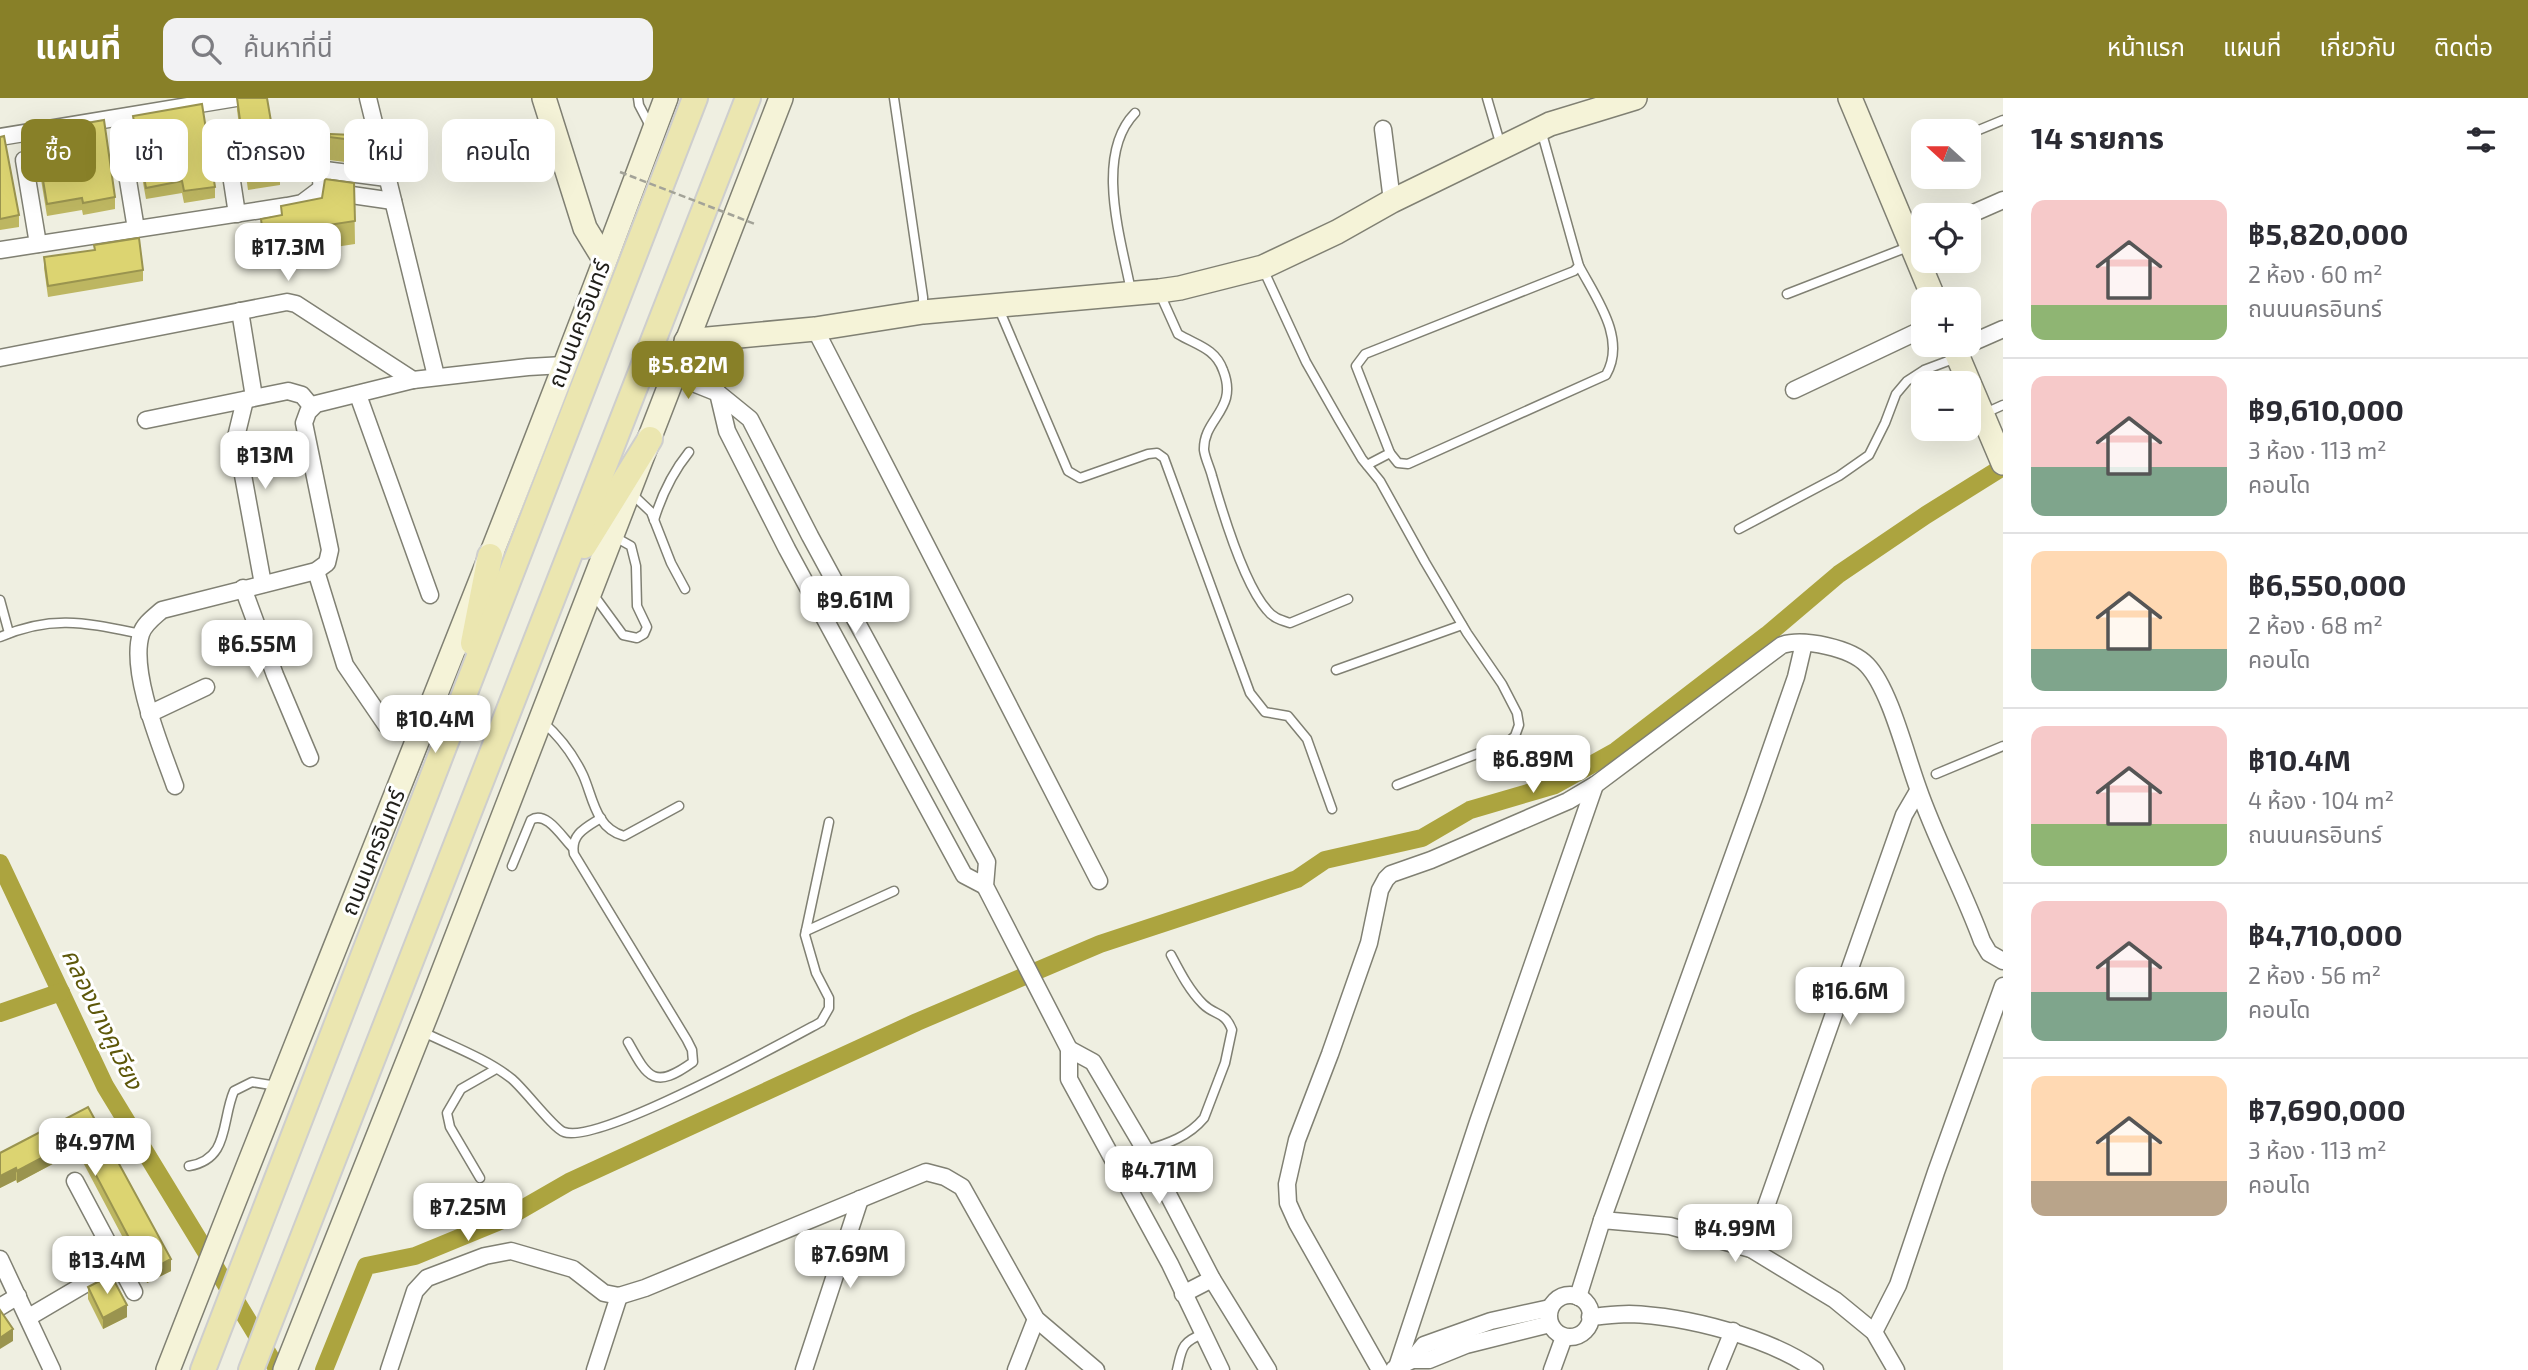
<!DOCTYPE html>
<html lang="th">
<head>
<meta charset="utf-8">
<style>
	body { margin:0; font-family:"Exo 2","Noto Sans Thai",sans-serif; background:#f2f2f3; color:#2b2b33; height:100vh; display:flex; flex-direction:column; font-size:26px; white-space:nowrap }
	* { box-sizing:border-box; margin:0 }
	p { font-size:23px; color:#7c7c81 }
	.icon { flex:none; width:38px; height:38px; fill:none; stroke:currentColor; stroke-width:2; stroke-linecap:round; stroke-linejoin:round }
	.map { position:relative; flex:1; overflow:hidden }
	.details { display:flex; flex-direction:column; background:#fff; width:525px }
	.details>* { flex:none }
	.top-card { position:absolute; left:21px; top:21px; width:665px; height:63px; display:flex; gap:14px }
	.needle { width:46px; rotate:291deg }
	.buttons { position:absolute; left:1911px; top:21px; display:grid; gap:14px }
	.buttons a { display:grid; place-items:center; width:70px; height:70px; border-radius:14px; background:#fff; box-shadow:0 7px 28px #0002; font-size:35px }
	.price { position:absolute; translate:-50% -60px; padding:0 16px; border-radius:14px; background:#fff; color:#222; font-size:23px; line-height:46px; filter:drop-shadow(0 2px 4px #0008) }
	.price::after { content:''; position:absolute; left:50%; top:42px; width:21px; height:16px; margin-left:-10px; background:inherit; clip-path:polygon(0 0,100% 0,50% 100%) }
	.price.active { background:#888028; color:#fff }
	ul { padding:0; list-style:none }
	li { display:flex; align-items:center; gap:21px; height:175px; padding:0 28px }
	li+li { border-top:2px solid #e1e1e2 }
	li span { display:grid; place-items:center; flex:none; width:196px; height:140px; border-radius:14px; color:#555 }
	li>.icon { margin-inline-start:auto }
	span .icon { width:84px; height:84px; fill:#fffc; stroke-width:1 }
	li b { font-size:30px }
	h2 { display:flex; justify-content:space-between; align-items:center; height:84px; padding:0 28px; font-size:30px }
	.pill { padding:0 24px; border-radius:14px; background:#fff; box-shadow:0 7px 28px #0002; font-size:24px; line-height:63px }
	.pill.active { background:#888028; color:#fff }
	header { display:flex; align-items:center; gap:42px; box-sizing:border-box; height:98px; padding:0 35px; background:#888028; color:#fff }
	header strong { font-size:33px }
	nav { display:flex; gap:38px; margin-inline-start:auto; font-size:24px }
	.search { width:490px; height:63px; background:#f2f2f3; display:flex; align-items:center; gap:18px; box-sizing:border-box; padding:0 24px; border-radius:14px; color:#7c7c81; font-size:26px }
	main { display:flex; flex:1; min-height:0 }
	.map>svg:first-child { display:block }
</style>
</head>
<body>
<header>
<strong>แผนที่</strong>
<div class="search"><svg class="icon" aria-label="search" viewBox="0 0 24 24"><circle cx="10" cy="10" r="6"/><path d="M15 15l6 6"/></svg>ค้นหาที่นี่</div>
<nav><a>หน้าแรก</a><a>แผนที่</a><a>เกี่ยวกับ</a><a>ติดต่อ</a></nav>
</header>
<main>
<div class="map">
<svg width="2003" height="1272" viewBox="0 0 2003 1272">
	<rect width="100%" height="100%" fill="#efefe1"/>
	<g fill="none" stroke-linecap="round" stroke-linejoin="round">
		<g stroke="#aca43f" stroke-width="18">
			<path d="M0,765L105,988L278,1272"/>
			<path d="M0,915L61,894"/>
			<path d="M324,1272L366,1168L415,1158L505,1121L569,1084L917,924L1100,846L1297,781L1325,762L1422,740L1470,712L1555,687L1616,653L1767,537L1839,476L1926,417L2003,369"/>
		</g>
		<defs>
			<g id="lane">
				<path d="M638,0L639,7L650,28"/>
				<path d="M894,0L923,199V212"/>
				<path d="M1487,0L1501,48"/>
				<path d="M1969,36L2003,22"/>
				<path d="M1263,171L1306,264L1339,322L1362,361L1380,383L1425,464L1467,535L1502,586L1517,615L1519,627L1515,638L1503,648L1482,654L1397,687"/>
				<path d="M1131,193C1121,141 1094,57 1135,15"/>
				<path d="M1160,196L1178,236C1196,247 1215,250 1223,272C1239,312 1203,320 1204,352C1205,360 1210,370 1212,378C1222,413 1244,486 1267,512C1273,520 1281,522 1290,525L1348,501"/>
				<path d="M1787,196L1908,149"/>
				<path d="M999,211L1068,373L1080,380L1148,356L1157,355L1164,360L1250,595L1265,614L1288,618L1307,641L1332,711"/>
				<path d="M1983,316L2003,307"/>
				<path d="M1390,355L1398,365L1408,366L1606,277C1627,241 1596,200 1579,168"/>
				<path d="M1367,367L1390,355L1356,268L1365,256L1574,173L1579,168L1541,32"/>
				<path d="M632,396L651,414L671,465L685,491"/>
				<path d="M654,422C662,396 672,375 689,354"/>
				<path d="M1739,431L1839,378L1869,357L1885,325L1896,296L1907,283L1924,272L1956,260"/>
				<path d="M593,496L623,537L637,540L644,536L647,529L637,508L636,468L631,448L615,439"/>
				<path d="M0,502L9,535"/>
				<path d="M0,539C53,516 87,525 141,536"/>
				<path d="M1336,572L1462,527"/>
				<path d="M543,624C560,639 573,656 583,677C593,699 595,730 624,738L679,708"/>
				<path d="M1936,676L2003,648"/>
				<path d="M601,720C587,729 570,736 574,756L687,942L692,952L693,964C654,992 648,980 628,944"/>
				<path d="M512,768L531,722C546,712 562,739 572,749"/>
				<path d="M806,833L894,793"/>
				<path d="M423,934C452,948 487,961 512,981C525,992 554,1031 564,1034C598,1047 782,945 821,924L829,910V900L816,875L805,837L829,724"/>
				<path d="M1145,1052C1168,1046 1189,1038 1204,1020L1225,965L1232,932C1225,913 1215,918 1203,906C1189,892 1180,874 1171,857"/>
				<path d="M189,1068C230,1061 221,1023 234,993L252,984L277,988"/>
				<path d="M480,1080L450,1029L447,1015L461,991L496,971"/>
				<path d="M1177,1272C1182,1251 1181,1244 1203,1236"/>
			</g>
			<g id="street">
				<path d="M368,0L436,278"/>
				<path d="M224,31L237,116"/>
				<path d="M1383,31L1392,103"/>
				<path d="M0,39L236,0"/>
				<path d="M122,46L136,131"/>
				<path d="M24,62L38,146"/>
				<path d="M387,80L325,72C320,80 320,85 324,93L393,103"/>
				<path d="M1969,117L2003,102"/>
				<path d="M0,152L287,108L302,105L322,90"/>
				<path d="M240,213L254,299"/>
				<path d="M815,231L1099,783"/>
				<path d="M1969,246L2003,231"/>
				<path d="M0,260L287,204L296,206L413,282L528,269L564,267"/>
				<path d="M673,277L718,295L750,321L810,438L987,764L985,788L1069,951V981L1170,1166L1221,1272"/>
				<path d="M1794,292L1923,231"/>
				<path d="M718,295L727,333L787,451L964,777L985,788"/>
				<path d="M358,297L430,497"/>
				<path d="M245,302L236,339L263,486"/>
				<path d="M146,322L288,293L302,297L312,309"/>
				<path d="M316,473L345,567L386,627"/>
				<path d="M243,490L275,577L310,660"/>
				<path d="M149,616L206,589"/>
				<path d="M175,688C162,651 129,574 141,536C144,526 154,519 162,512L316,473L327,465L330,452L304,325L308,314L316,306L413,282"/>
				<path d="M1069,951L1093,964L1145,1052L1212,1181L1268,1272"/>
				<path d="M1117,1069L1145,1052"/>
				<path d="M75,1083L134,1194"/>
				<path d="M1602,1122L1754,700L1796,579L1804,545"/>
				<path d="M1751,1151L1904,717L1918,693"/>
				<path d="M0,1161L52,1272"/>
				<path d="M1183,1196L1212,1181"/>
				<circle cx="1570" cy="1218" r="21"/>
				<path d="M1578,1199L1602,1122L1670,1128L1751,1151L1835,1202L1874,1234L1896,1272"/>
				<path d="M0,1209L18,1198"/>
				<path d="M29,1219L119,1166"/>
				<path d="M1590,1219C1603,1218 1616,1216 1629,1216C1686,1218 1769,1239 1815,1272"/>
				<path d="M1874,1234L1898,1187L1936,1074L2003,888"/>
				<path d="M1412,1262H1429L1466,1247L1550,1226"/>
				<path d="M1397,1269L1478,1024L1595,687"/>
				<path d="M1394,1271L1412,1262L1424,1247L1491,1223L1550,1210"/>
				<path d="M389,1272L415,1193L427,1180L485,1158L511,1153L573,1171L604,1195L619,1198L645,1190L926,1074L945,1079L962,1089L1036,1221L1096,1272"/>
				<path d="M595,1272L619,1198"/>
				<path d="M804,1272L860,1101"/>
				<path d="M1016,1272L1036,1221"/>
				<path d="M1380,1272L1297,1125L1288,1105L1287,1086L1297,1042L1330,956L1369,845L1380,792L1386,781L1391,776L1431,762L1568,703L1595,687L1782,547C1804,540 1851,550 1867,567C1890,591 1906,658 1918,690C1936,742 1963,791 1982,843L1989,855L2003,863"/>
				<path d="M1552,1272L1564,1239"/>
				<path d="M1717,1272L1733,1233"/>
			</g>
			<g id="secondary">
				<path d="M544,0L585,130L604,161"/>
				<path d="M1850,0L1934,201"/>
				<path d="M686,243L815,231L923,214L1159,193L1180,190L1263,169L1337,134L1392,103L1550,26L1635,0"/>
				<path d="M1953,247L2003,365"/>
				<path d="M168,1272C333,848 508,427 666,0"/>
				<path d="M285,1272L431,905L781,0"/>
			</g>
			<g id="primary">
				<path d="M584,448L650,341"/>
				<path d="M473,545L490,458"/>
				<path d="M203,1272L695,0"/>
				<path d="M251,1272L748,0"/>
			</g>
		</defs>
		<use href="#lane" stroke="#808073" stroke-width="11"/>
		<use href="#street" stroke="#808073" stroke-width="19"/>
		<use href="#secondary" stroke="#808073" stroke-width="26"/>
		<use href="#primary" stroke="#cececd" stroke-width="28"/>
		<use href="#lane" stroke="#fff" stroke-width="8"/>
		<use href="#street" stroke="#fff" stroke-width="16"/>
		<use href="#secondary" stroke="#f5f3d8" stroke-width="23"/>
		<use href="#primary" stroke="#ebe6b0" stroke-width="24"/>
		<path stroke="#a3a398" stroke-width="2.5" stroke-dasharray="7 3.5" stroke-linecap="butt" d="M620,74L755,126"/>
	</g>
	<g fill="#bdb661">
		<path d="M237,0L280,76V87L248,92L237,12Z"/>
		<path d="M133,18L215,89V100L184,105L182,95L146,101L133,30Z"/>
		<path d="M35,34L115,99V111L83,117L82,112L47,118L35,45Z"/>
		<path d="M330,36L353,37V65L329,62Z"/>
		<path d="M0,39L19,117V129L0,132Z"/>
		<path d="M354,85L355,146L263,160L261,144V121L281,117V108L322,100Z"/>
		<path d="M94,147L143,172V183L48,199L44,170V159L94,152Z"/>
		<path d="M88,1009L171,1173L147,1185L77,1053L17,1085L16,1082L0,1090V1055Z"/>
		<path d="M88,1189L127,1219L103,1231L88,1201Z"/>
	</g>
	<g fill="#9a944f">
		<path d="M77,1041V1053L17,1085V1073Z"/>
		<path d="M16,1070V1082L0,1090V1078Z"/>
		<path d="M171,1161V1173L147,1185V1174Z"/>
		<path d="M127,1207V1219L103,1231V1220Z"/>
		<path d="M13,1231V1243L0,1251V1240Z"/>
	</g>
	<g fill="#dcd471" stroke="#9a944f" stroke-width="2">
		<path d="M237,0H267L280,76L248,81Z"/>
		<path d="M202,6L215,89L184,93L182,83L146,90L133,18Z"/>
		<path d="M104,22L115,99L83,105L82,100L47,106L35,34Z"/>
		<path d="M330,36L353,37V42L329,39Z"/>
		<path d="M4,38L19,117L0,121V39Z"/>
		<path d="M325,81L354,85L355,123L263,137L261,121L282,117L281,108L322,100Z"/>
		<path d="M139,140L143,172L48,188L44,159L95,152L94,147Z"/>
		<path d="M88,1009L171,1161L147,1174L77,1041L17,1073L16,1070L0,1078V1055Z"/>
		<path d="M111,1177L127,1207L103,1220L88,1189Z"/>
		<path d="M0,1212L13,1231L0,1240Z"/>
	</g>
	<g text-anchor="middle" stroke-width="6" stroke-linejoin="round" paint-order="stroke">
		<g font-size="23" fill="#201f1a" stroke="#fff">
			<text transform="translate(579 226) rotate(-69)" y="8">ถนนนครอินทร์</text>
			<text transform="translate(373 754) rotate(-68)" y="8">ถนนนครอินทร์</text>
		</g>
		<g font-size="24" font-style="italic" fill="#5d5709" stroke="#fff">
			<text transform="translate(102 921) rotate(64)" y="8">คลองบางคูเวียง</text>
		</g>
	</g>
</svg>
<div class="buttons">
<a><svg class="needle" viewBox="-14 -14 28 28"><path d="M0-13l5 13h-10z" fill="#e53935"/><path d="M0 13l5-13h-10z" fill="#7c7c81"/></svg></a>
<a><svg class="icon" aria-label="locate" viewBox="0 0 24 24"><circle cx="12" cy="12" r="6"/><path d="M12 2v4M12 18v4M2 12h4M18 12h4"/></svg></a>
<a>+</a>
<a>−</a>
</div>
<b class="price" style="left:288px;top:185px">฿17.3M</b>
<b class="price active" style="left:688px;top:303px">฿5.82M</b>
<b class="price" style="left:265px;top:393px">฿13M</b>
<b class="price" style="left:855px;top:538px">฿9.61M</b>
<b class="price" style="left:257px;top:582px">฿6.55M</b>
<b class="price" style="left:435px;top:657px">฿10.4M</b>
<b class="price" style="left:1533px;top:697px">฿6.89M</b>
<b class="price" style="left:1850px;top:929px">฿16.6M</b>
<b class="price" style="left:95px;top:1080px">฿4.97M</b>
<b class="price" style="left:1159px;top:1108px">฿4.71M</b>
<b class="price" style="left:468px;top:1145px">฿7.25M</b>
<b class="price" style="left:1735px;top:1166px">฿4.99M</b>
<b class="price" style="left:850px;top:1192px">฿7.69M</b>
<b class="price" style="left:107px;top:1198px">฿13.4M</b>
<div class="top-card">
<a class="pill active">ซื้อ</a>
<a class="pill">เช่า</a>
<a class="pill">ตัวกรอง</a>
<a class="pill">ใหม่</a>
<a class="pill">คอนโด</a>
</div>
</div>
<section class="details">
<h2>14 รายการ<svg class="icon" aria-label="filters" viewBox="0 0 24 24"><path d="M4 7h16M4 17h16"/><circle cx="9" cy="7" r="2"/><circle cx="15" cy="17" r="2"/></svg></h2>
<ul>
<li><span style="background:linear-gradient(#f6c9c9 75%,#8fb573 0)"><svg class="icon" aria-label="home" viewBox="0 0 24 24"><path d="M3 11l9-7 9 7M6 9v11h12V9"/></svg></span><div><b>฿5,820,000</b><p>2 ห้อง · 60 m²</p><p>ถนนนครอินทร์</p></div></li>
<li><span style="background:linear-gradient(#f6c9c9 65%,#7fa58c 0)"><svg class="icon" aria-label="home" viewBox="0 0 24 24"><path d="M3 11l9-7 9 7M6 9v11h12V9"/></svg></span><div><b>฿9,610,000</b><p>3 ห้อง · 113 m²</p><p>คอนโด</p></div></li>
<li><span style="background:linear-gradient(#ffd9b3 70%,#7fa58c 0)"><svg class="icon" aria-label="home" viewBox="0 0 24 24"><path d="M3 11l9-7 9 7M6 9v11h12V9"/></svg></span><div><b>฿6,550,000</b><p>2 ห้อง · 68 m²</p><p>คอนโด</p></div></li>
<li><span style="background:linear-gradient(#f6c9c9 70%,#8fb573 0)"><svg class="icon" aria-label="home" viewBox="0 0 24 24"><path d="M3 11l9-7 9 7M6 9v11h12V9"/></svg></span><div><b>฿10.4M</b><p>4 ห้อง · 104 m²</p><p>ถนนนครอินทร์</p></div></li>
<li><span style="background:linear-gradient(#f6c9c9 65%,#7fa58c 0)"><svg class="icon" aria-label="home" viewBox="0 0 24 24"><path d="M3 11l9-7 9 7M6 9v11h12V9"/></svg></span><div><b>฿4,710,000</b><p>2 ห้อง · 56 m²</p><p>คอนโด</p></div></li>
<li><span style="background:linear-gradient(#ffd9b3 75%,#b9a48a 0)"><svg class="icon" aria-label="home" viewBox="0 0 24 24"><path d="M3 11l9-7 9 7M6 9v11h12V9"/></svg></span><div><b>฿7,690,000</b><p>3 ห้อง · 113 m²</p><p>คอนโด</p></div></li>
</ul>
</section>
</main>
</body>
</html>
